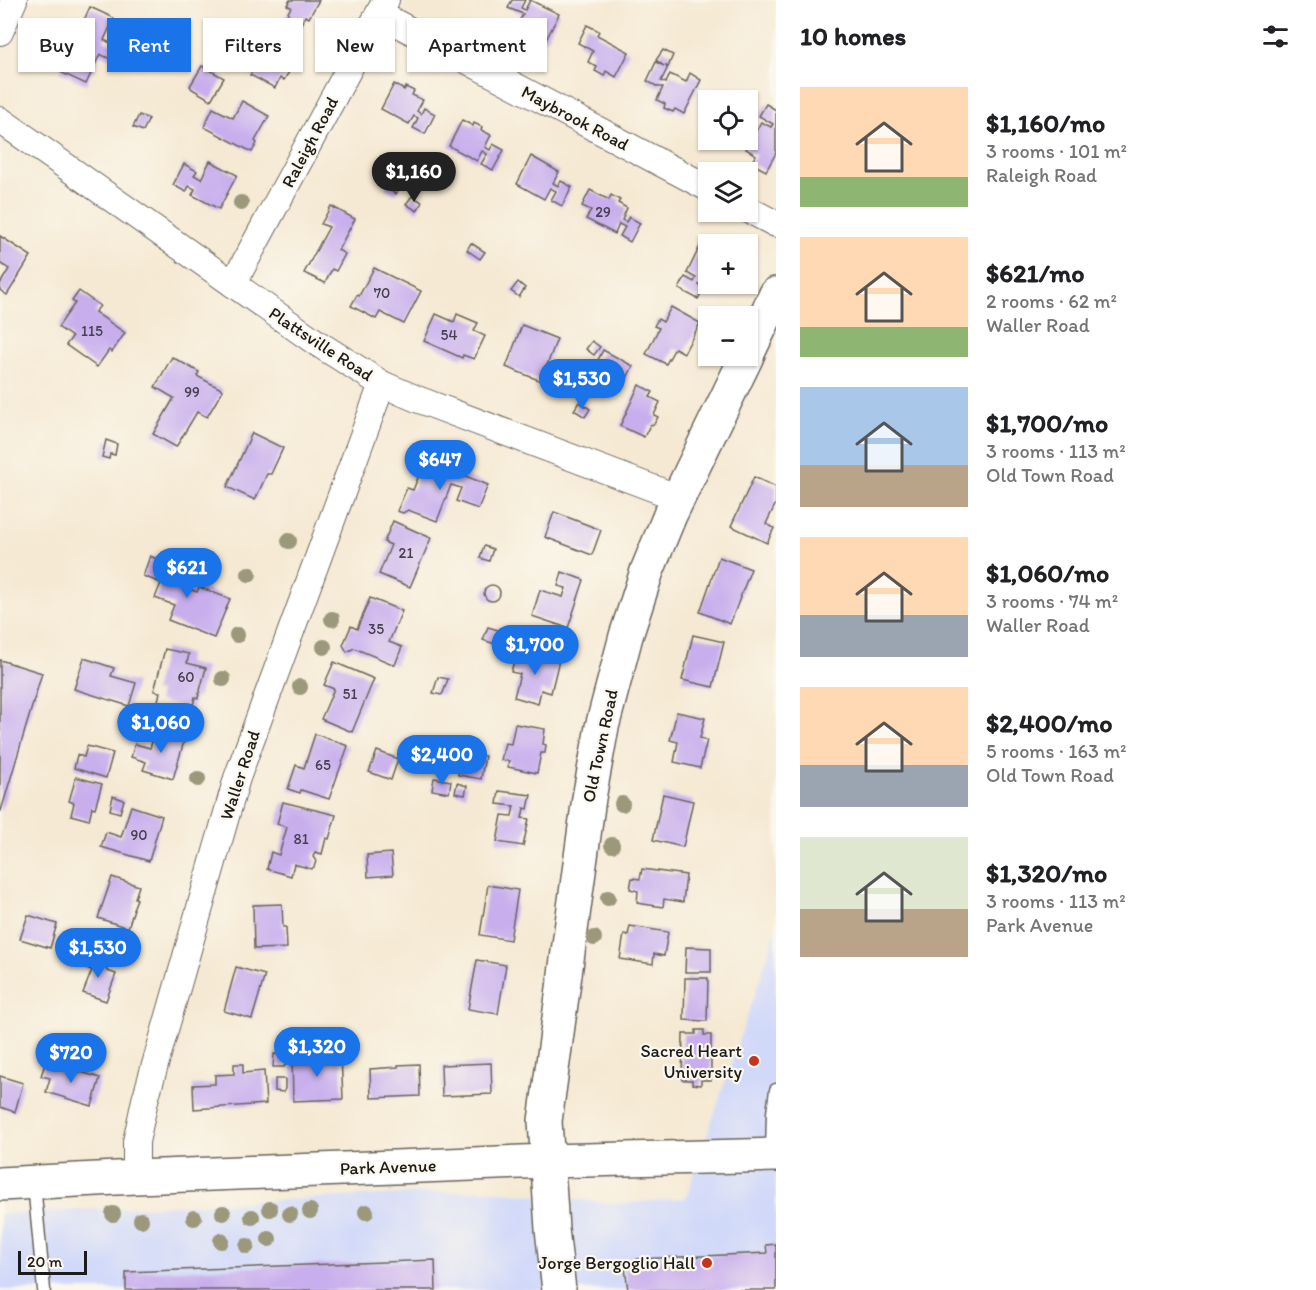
<!DOCTYPE html>
<html lang="en">
<head>
<meta charset="utf-8">
<style>
	body { margin:0; font-family:Itim,sans-serif; background:#f2f2f2; color:#202124; height:100vh; display:flex; flex-direction:column; font-size:22px; white-space:nowrap }
	* { box-sizing:border-box; margin:0 }
	p { font-size:20px; color:#757577 }
	.icon { flex:none; width:33px; height:33px; fill:none; stroke:currentColor; stroke-width:2; stroke-linecap:round; stroke-linejoin:round }
	.map { position:relative; flex:1; overflow:hidden }
	.sheet { display:flex; flex-direction:column; background:#fff; width:540px }
	.sheet>* { flex:none }
	.hud { position:absolute; left:18px; top:18px; width:570px; height:54px; display:flex; gap:12px }
	.fabs { position:absolute; left:698px; top:90px; display:grid; gap:12px }
	.fabs a { display:grid; place-items:center; width:60px; height:60px; border-radius:0px; background:#fff; box-shadow:0 2px 4px #0004; font-size:30px }
	.scale { position:absolute; left:18px; bottom:15px; width:69px; box-sizing:border-box; padding-left:6px; border:3px solid #1c1c1c; border-top:0; font-size:16px; line-height:21px; white-space:nowrap; color:#1c1c1c; -webkit-text-stroke:4px #fbf7ec; paint-order:stroke }
	.price { position:absolute; translate:-50% -51px; padding:0 14px; border-radius:21px; background:#1a73e8; color:#fff; font-size:20px; line-height:39px; filter:drop-shadow(0 2px 3px #0008) }
	.price::after { content:''; position:absolute; left:50%; top:36px; width:18px; height:14px; margin-left:-9px; background:inherit; clip-path:polygon(0 0,100% 0,50% 100%) }
	.price.active { background:#222; color:#fff }
	ul { padding:0; list-style:none }
	li { display:flex; align-items:center; gap:18px; height:150px; padding:0 24px }
	li span { display:grid; place-items:center; flex:none; width:168px; height:120px; border-radius:0px; color:#555 }
	li>.icon { margin-inline-start:auto }
	span .icon { width:72px; height:72px; fill:#fffc; stroke-width:1 }
	li b { font-size:26px }
	h2 { display:flex; justify-content:space-between; align-items:center; height:72px; padding:0 24px; font-size:26px }
	.tag { padding:0 21px; border-radius:0px; background:#fff; box-shadow:0 2px 4px #0004; font-size:21px; line-height:54px }
	.tag.active { background:#1a73e8; color:#fff }
	main { display:flex; flex:1; min-height:0 }
	.map>svg:first-child { display:block }
</style>
</head>
<body>
<main>
<div class="map">
<svg width="776" height="1290" viewBox="0 0 776 1290">
	<rect width="100%" height="100%" fill="#fbf7ec"/>
	<filter id="ink" filterUnits="userSpaceOnUse"><feTurbulence type="fractalNoise" baseFrequency=".0167" numOctaves="2"/><feDisplacementMap in="SourceGraphic" scale="12" xChannelSelector="R" yChannelSelector="G"/><feConvolveMatrix kernelMatrix="1 2 1 2 8 2 1 2 1" color-interpolation-filters="sRGB"/></filter>
	<filter id="wash" filterUnits="userSpaceOnUse"><feTurbulence type="fractalNoise" baseFrequency=".008" numOctaves="4" result="noise"/><feDisplacementMap in="SourceGraphic" scale="24" xChannelSelector="R" yChannelSelector="G"/><feGaussianBlur stdDeviation="1.35" result="paint"/><feColorMatrix in="noise" values="0 0 0 0 0 0 0 0 0 0 0 0 0 0 0 0 0 1.4 0 .05"/><feComposite in="paint" operator="in"/></filter>
	<g filter="url(#wash)">
		<rect width="100%" height="100%" fill="#f5e9d3"/>
		<path fill="#d1d9f9" d="M776,931V1290H0V1214L484,1190L619,1204L686,1198Z"/>
		<g id="blocks">
			<g fill="#c8aeed">
				<path d="M290,0H319L309,18L305,16L298,30L283,22L291,7L287,5Z"/>
				<path d="M512,0H525L521,8L525,10L530,0L559,14L546,40L536,35L534,39L525,34L528,30L517,25L523,14L508,8Z"/>
				<path d="M90,7L114,18L104,40L117,46L110,59L100,54L86,84L60,72Z"/>
				<path d="M142,23L148,38L135,44L128,30Z"/>
				<path d="M587,25L599,31L597,35L629,52L616,77L606,71L604,76L595,71L597,67L588,62L593,51L578,43Z"/>
				<path d="M273,32L292,42L287,54L281,51L280,54L290,59L284,70L289,72L284,80L280,78L275,88L250,75L266,46L275,51L276,48L267,43Z"/>
				<path d="M663,50L673,55L668,67L666,66L667,69L661,81L666,83L670,74L686,82L690,73L701,80L684,114L675,109L673,112L664,108L665,104L657,100L663,87H658L647,81L656,62L664,66L656,60Z"/>
				<path d="M202,66L224,78L211,100L192,89L190,86Z"/>
				<path d="M394,84L404,90L406,87L414,91L412,95L423,100L417,111L421,114L424,108L435,114L425,134L413,128L418,118L414,116L409,124L381,109Z"/>
				<path d="M242,101L269,116L255,141L257,143L252,152L204,127L213,108L233,118Z"/>
				<path d="M766,104L776,110V153L766,171L751,163L756,155L746,149L761,122L771,127L773,124L759,116Z"/>
				<path d="M139,115L149,119L143,131L133,127Z"/>
				<path d="M462,120L473,126L474,123L482,127L481,130L491,135L485,147L490,150L493,144L504,150L493,170L481,164L487,154L482,151L477,161L449,146Z"/>
				<path d="M531,156L559,172L553,183L558,186L561,181L572,187L562,206L551,200L556,191L550,188L544,199L517,184Z"/>
				<path d="M210,161L237,175L219,209L192,195L195,189L189,186L186,192L173,185L184,164L197,171L194,175L201,179Z"/>
				<path d="M389,181L400,187L396,194L385,188Z"/>
				<path d="M590,190L609,200L611,195L620,200L618,203L627,208L622,220L626,222L629,217L640,223L630,242L620,236L625,227L619,224L615,234L586,219L591,210L582,206Z"/>
				<path d="M412,196L422,202L417,211L406,204Z"/>
				<path d="M331,206L355,219L338,250L345,254L336,271L332,269L325,283L304,273L329,227L321,224Z"/>
				<path d="M0,236L31,256L7,295L0,290V284L9,269L0,263Z"/>
				<path d="M471,243L485,252L480,259L467,250Z"/>
				<path d="M701,244L708,247V282L702,279L699,285L704,288L698,299L679,289L685,277L694,282L696,278L687,273Z"/>
				<path d="M374,268L421,291L404,324L380,312L376,319L351,306L357,295L359,296Z"/>
				<path d="M518,282L525,288L519,297L511,291Z"/>
				<path d="M79,291L100,306L95,312L125,333L112,352L109,350L97,367L66,345L72,337L58,327L75,303L72,301Z"/>
				<path d="M671,307L700,323L684,353L675,348L666,364L646,354L659,328L654,326L658,319L663,322Z"/>
				<path d="M436,314L454,322L457,314L478,323L474,331L485,336L474,359L463,355L462,358L424,341Z"/>
				<path d="M522,325L557,339L541,381L506,367Z"/>
				<path d="M592,341L600,347L594,355L586,349Z"/>
				<path d="M603,350L633,366L621,390L602,380L608,368L597,362Z"/>
				<path d="M172,357L199,372L197,376L223,390L207,417L197,412L176,447L153,434L174,398L155,387Z"/>
				<path d="M582,372L589,375L584,385L576,380Z"/>
				<path d="M639,385L653,392L650,397L660,402L654,415L658,417L654,424L650,425L644,437L620,426Z"/>
				<path d="M579,402L590,409L585,417L574,410Z"/>
				<path d="M252,433L283,448L271,474H267L255,500L227,487Z"/>
				<path d="M106,440L117,444L115,455L110,454L109,459L102,457Z"/>
				<path d="M425,460L488,485L478,509L456,501L461,488L451,485L437,521L408,510L403,513L397,511L407,488L413,490Z"/>
				<path d="M754,477L776,487V503L766,524L774,528L767,543L731,526Z"/>
				<path d="M554,512L601,530L592,555L545,537Z"/>
				<path d="M393,521L431,538L410,587L379,574L391,545L384,542Z"/>
				<path d="M484,546L493,549L489,561L480,558Z"/>
				<path d="M150,556L157,559L158,557L179,565L173,583L197,592L199,587L230,599L214,638L168,620L174,605L155,598L161,583L143,576Z"/>
				<path d="M719,557L751,569L730,624L700,612Z"/>
				<path d="M562,572L584,580L568,628L532,616L540,590L563,597L566,588L558,586Z"/>
				<circle cx="492" cy="593" r="8"/>
				<path d="M370,598L402,611L389,642L402,647L395,665L354,648L347,652L343,645L351,626L357,629Z"/>
				<path d="M488,627L508,633L504,647L483,640Z"/>
				<path d="M693,635L724,642L713,687L682,680Z"/>
				<path d="M165,649L189,654L187,663L206,668L198,698L195,697L192,709L158,701L160,692L154,691Z"/>
				<path d="M525,651L559,660L551,693L541,690L538,704L514,697L520,674L511,672L514,661L522,663Z"/>
				<path d="M84,658L114,668L111,676L136,683L129,706L74,689Z"/>
				<path d="M0,660L42,673L1,811H0Z"/>
				<path d="M334,662L374,679L352,732L321,719L334,689L324,685Z"/>
				<path d="M438,677L448,679L443,693L441,695L433,693Z"/>
				<path d="M677,712L705,718L700,738L707,740L700,768L674,762L678,742L670,740Z"/>
				<path d="M515,724L545,729L543,744L546,745L545,753H541L537,773L508,767L509,761L501,760L505,743L511,744Z"/>
				<path d="M156,730L185,738L173,779L143,770L146,762L131,757L135,744L150,748Z"/>
				<path d="M315,734L348,746L329,799L301,790L300,793L288,789L296,765L304,768Z"/>
				<path d="M87,746L113,753L106,778L74,768L77,755L84,757Z"/>
				<path d="M377,751L398,759L391,780L369,772Z"/>
				<path d="M462,752L485,756L481,779L458,775Z"/>
				<path d="M424,753L432,754L431,764L429,767L422,765Z"/>
				<path d="M76,777L102,784L95,808L92,807L89,820L71,815L74,803L69,801Z"/>
				<path d="M434,778L451,781L449,793L432,790Z"/>
				<path d="M457,783L467,786L465,795L455,793Z"/>
				<path d="M499,791L531,795L528,809L524,808L522,818L529,819L523,846L497,842L502,815L512,816L514,806L497,804Z"/>
				<path d="M663,794L693,801L683,847L653,840Z"/>
				<path d="M113,796L124,800L120,813L110,810Z"/>
				<path d="M283,802L336,815L329,839L326,838L322,854L315,852L313,857L316,861L314,867L311,869L294,864L291,876L267,869L271,852L279,855L287,827L277,824Z"/>
				<path d="M131,806L162,816L149,861L101,847L106,832L121,837Z"/>
				<path d="M391,853L393,875L368,877L367,855Z"/>
				<path d="M642,869L686,875L683,902L664,899L663,907L637,903L638,891L630,889L632,878L640,879Z"/>
				<path d="M112,877L139,886L135,898L137,899L133,909H134L128,928L98,918Z"/>
				<path d="M488,885L518,890L510,940L480,935Z"/>
				<path d="M282,904L283,927H286L287,948L254,949L253,905Z"/>
				<path d="M28,915L57,924L50,948L20,939Z"/>
				<path d="M630,926L668,932L664,956L654,954L653,964L620,959L624,934L628,935Z"/>
				<path d="M686,947L711,948V972H685Z"/>
				<path d="M85,956L104,962L107,971L116,974L106,1001L83,993L92,970L82,966Z"/>
				<path d="M477,960L506,965L498,1014L468,1009Z"/>
				<path d="M236,967L265,975L252,1019L224,1011Z"/>
				<path d="M685,978H708L707,1021L684,1020Z"/>
				<path d="M696,1030H704V1035H711V1080H701V1085L692,1084V1080H682L683,1034H696Z"/>
				<path d="M274,1054L286,1055V1064L284,1067H273Z"/>
				<path d="M341,1055L343,1099L293,1101L292,1057Z"/>
				<path d="M46,1061L100,1078L92,1106L46,1092L50,1078L41,1076Z"/>
				<path d="M491,1063L492,1094L442,1096L441,1065Z"/>
				<path d="M234,1064H243V1073L264,1071L266,1104L194,1109L193,1085L215,1084V1075L234,1074Z"/>
				<path d="M419,1064L420,1096L371,1098L370,1069L398,1067V1065Z"/>
				<path d="M0,1076L23,1083L15,1112L0,1107Z"/>
				<path d="M275,1079H285V1088L284,1092L275,1091Z"/>
				<path d="M776,1244V1290H628L625,1268L638,1267L637,1259L767,1253L766,1245Z"/>
				<path d="M435,1260L436,1290H126V1272Z"/>
			</g>
		</g>
	</g>
	<g filter="url(#ink)">
		<use href="#blocks" fill-opacity="0" stroke="#68645c" stroke-width="1.5"/>
		<g fill="none" stroke-linecap="round" stroke-linejoin="round">
			<defs>
				<g id="lane">
					<path d="M772,1154L773,1113L776,1090"/>
					<path d="M34,1184L44,1290"/>
				</g>
				<g id="street">
					<path d="M379,14L708,188"/>
					<path d="M0,32L14,0"/>
					<path d="M0,120L317,343L382,384L417,399L679,498"/>
					<path d="M747,209L776,224"/>
					<path d="M233,284L386,0"/>
					<path d="M136,1177V1142L145,1100L237,778L382,384"/>
				</g>
				<g id="secondary">
					<path d="M747,355L776,294"/>
					<path d="M0,1184L136,1177L548,1161L776,1155"/>
					<path d="M559,1290L552,1229L545,1121L589,798L602,727L626,636L647,571L670,515L747,356"/>
				</g>
			</defs>
			<use href="#lane" stroke="#68645c" stroke-width="15"/>
			<use href="#street" stroke="#68645c" stroke-width="28"/>
			<use href="#secondary" stroke="#68645c" stroke-width="36"/>
			<use href="#lane" stroke="#fff" stroke-width="12"/>
			<use href="#street" stroke="#fff" stroke-width="26"/>
			<use href="#secondary" stroke="#fff" stroke-width="33"/>
		</g>
		<g fill="#9b987c">
			<circle cx="241" cy="203" r="8"/>
			<circle cx="289" cy="541" r="8"/>
			<circle cx="249" cy="574" r="8"/>
			<circle cx="332" cy="619" r="8"/>
			<circle cx="237" cy="635" r="8"/>
			<circle cx="324" cy="647" r="8"/>
			<circle cx="223" cy="679" r="8"/>
			<circle cx="300" cy="687" r="8"/>
			<circle cx="198" cy="779" r="8"/>
			<circle cx="622" cy="804" r="8"/>
			<circle cx="612" cy="845" r="8"/>
			<circle cx="608" cy="898" r="8"/>
			<circle cx="594" cy="938" r="8"/>
			<circle cx="270" cy="1209" r="8"/>
			<circle cx="310" cy="1211" r="8"/>
			<circle cx="366" cy="1212" r="8"/>
			<circle cx="223" cy="1213" r="8"/>
			<circle cx="113" cy="1214" r="8"/>
			<circle cx="290" cy="1214" r="8"/>
			<circle cx="252" cy="1217" r="8"/>
			<circle cx="194" cy="1218" r="8"/>
			<circle cx="141" cy="1220" r="8"/>
			<circle cx="269" cy="1239" r="8"/>
			<circle cx="221" cy="1241" r="8"/>
			<circle cx="247" cy="1246" r="8"/>
		</g>
	</g>
	<g fill="#c8321e" stroke="#fbf7ec" stroke-width="2">
		<circle cx="754" cy="1061" r="6"/>
		<circle cx="707" cy="1263" r="6"/>
	</g>
	<g text-anchor="middle" stroke-width="4.5" stroke-linejoin="round" paint-order="stroke">
		<g font-size="15" fill="#474050">
			<text x="603" y="217">29</text>
			<text x="382" y="298">70</text>
			<text x="92" y="336">115</text>
			<text x="449" y="340">54</text>
			<text x="192" y="397">99</text>
			<text x="406" y="558">21</text>
			<text x="376" y="634">35</text>
			<text x="186" y="682">60</text>
			<text x="350" y="699">51</text>
			<text x="323" y="770">65</text>
			<text x="139" y="840">90</text>
			<text x="301" y="844">81</text>
		</g>
		<g font-size="18" fill="#1c1c1c" stroke="#fbf7ec">
			<text transform="translate(575 118) rotate(28)" y="6">Maybrook Road</text>
			<text transform="translate(310 142) rotate(-62)" y="6">Raleigh Road</text>
			<text transform="translate(321 344) rotate(33)" y="6">Plattsville Road</text>
			<text transform="translate(600 746) rotate(-78)" y="6">Old Town Road</text>
			<text transform="translate(240 775) rotate(-72)" y="6">Waller Road</text>
			<text transform="translate(388 1167) rotate(-2)" y="6">Park Avenue</text>
		</g>
		<g font-size="18" fill="#1c1c1c" stroke="#fbf7ec" text-anchor="end">
			<text x="742" y="1057">Sacred Heart<tspan x="742" dy="21">University</tspan></text>
			<text x="695" y="1269">Jorge Bergoglio Hall</text>
		</g>
	</g>
</svg>
<div class="fabs">
<a><svg class="icon" aria-label="locate" viewBox="0 0 24 24"><circle cx="12" cy="12" r="6"/><path d="M12 2v4M12 18v4M2 12h4M18 12h4"/></svg></a>
<a><svg class="icon" aria-label="layers" viewBox="0 0 24 24"><path d="M12 4l9 5-9 5-9-5zM3 14l9 5 9-5"/></svg></a>
<a>+</a>
<a>−</a>
</div>
<div class="scale">20 m</div>
<b class="price active" style="left:414px;top:203px">$1,160</b>
<b class="price" style="left:582px;top:410px">$1,530</b>
<b class="price" style="left:440px;top:491px">$647</b>
<b class="price" style="left:187px;top:599px">$621</b>
<b class="price" style="left:535px;top:676px">$1,700</b>
<b class="price" style="left:161px;top:754px">$1,060</b>
<b class="price" style="left:442px;top:786px">$2,400</b>
<b class="price" style="left:98px;top:979px">$1,530</b>
<b class="price" style="left:317px;top:1078px">$1,320</b>
<b class="price" style="left:71px;top:1084px">$720</b>
<div class="hud">
<a class="tag">Buy</a>
<a class="tag active">Rent</a>
<a class="tag">Filters</a>
<a class="tag">New</a>
<a class="tag">Apartment</a>
</div>
</div>
<section class="sheet">
<h2>10 homes<svg class="icon" aria-label="filters" viewBox="0 0 24 24"><path d="M4 7h16M4 17h16"/><circle cx="9" cy="7" r="2"/><circle cx="15" cy="17" r="2"/></svg></h2>
<ul>
<li><span style="background:linear-gradient(#ffd9b3 75%,#8fb573 0)"><svg class="icon" aria-label="home" viewBox="0 0 24 24"><path d="M3 11l9-7 9 7M6 9v11h12V9"/></svg></span><div><b>$1,160/mo</b><p>3 rooms · 101 m²</p><p>Raleigh Road</p></div></li>
<li><span style="background:linear-gradient(#ffd9b3 75%,#8fb573 0)"><svg class="icon" aria-label="home" viewBox="0 0 24 24"><path d="M3 11l9-7 9 7M6 9v11h12V9"/></svg></span><div><b>$621/mo</b><p>2 rooms · 62 m²</p><p>Waller Road</p></div></li>
<li><span style="background:linear-gradient(#a9c7e8 65%,#b9a48a 0)"><svg class="icon" aria-label="home" viewBox="0 0 24 24"><path d="M3 11l9-7 9 7M6 9v11h12V9"/></svg></span><div><b>$1,700/mo</b><p>3 rooms · 113 m²</p><p>Old Town Road</p></div></li>
<li><span style="background:linear-gradient(#ffd9b3 65%,#9aa5b1 0)"><svg class="icon" aria-label="home" viewBox="0 0 24 24"><path d="M3 11l9-7 9 7M6 9v11h12V9"/></svg></span><div><b>$1,060/mo</b><p>3 rooms · 74 m²</p><p>Waller Road</p></div></li>
<li><span style="background:linear-gradient(#ffd9b3 65%,#9aa5b1 0)"><svg class="icon" aria-label="home" viewBox="0 0 24 24"><path d="M3 11l9-7 9 7M6 9v11h12V9"/></svg></span><div><b>$2,400/mo</b><p>5 rooms · 163 m²</p><p>Old Town Road</p></div></li>
<li><span style="background:linear-gradient(#dfe7d0 60%,#b9a48a 0)"><svg class="icon" aria-label="home" viewBox="0 0 24 24"><path d="M3 11l9-7 9 7M6 9v11h12V9"/></svg></span><div><b>$1,320/mo</b><p>3 rooms · 113 m²</p><p>Park Avenue</p></div></li>
</ul>
</section>
</main>
</body>
</html>
